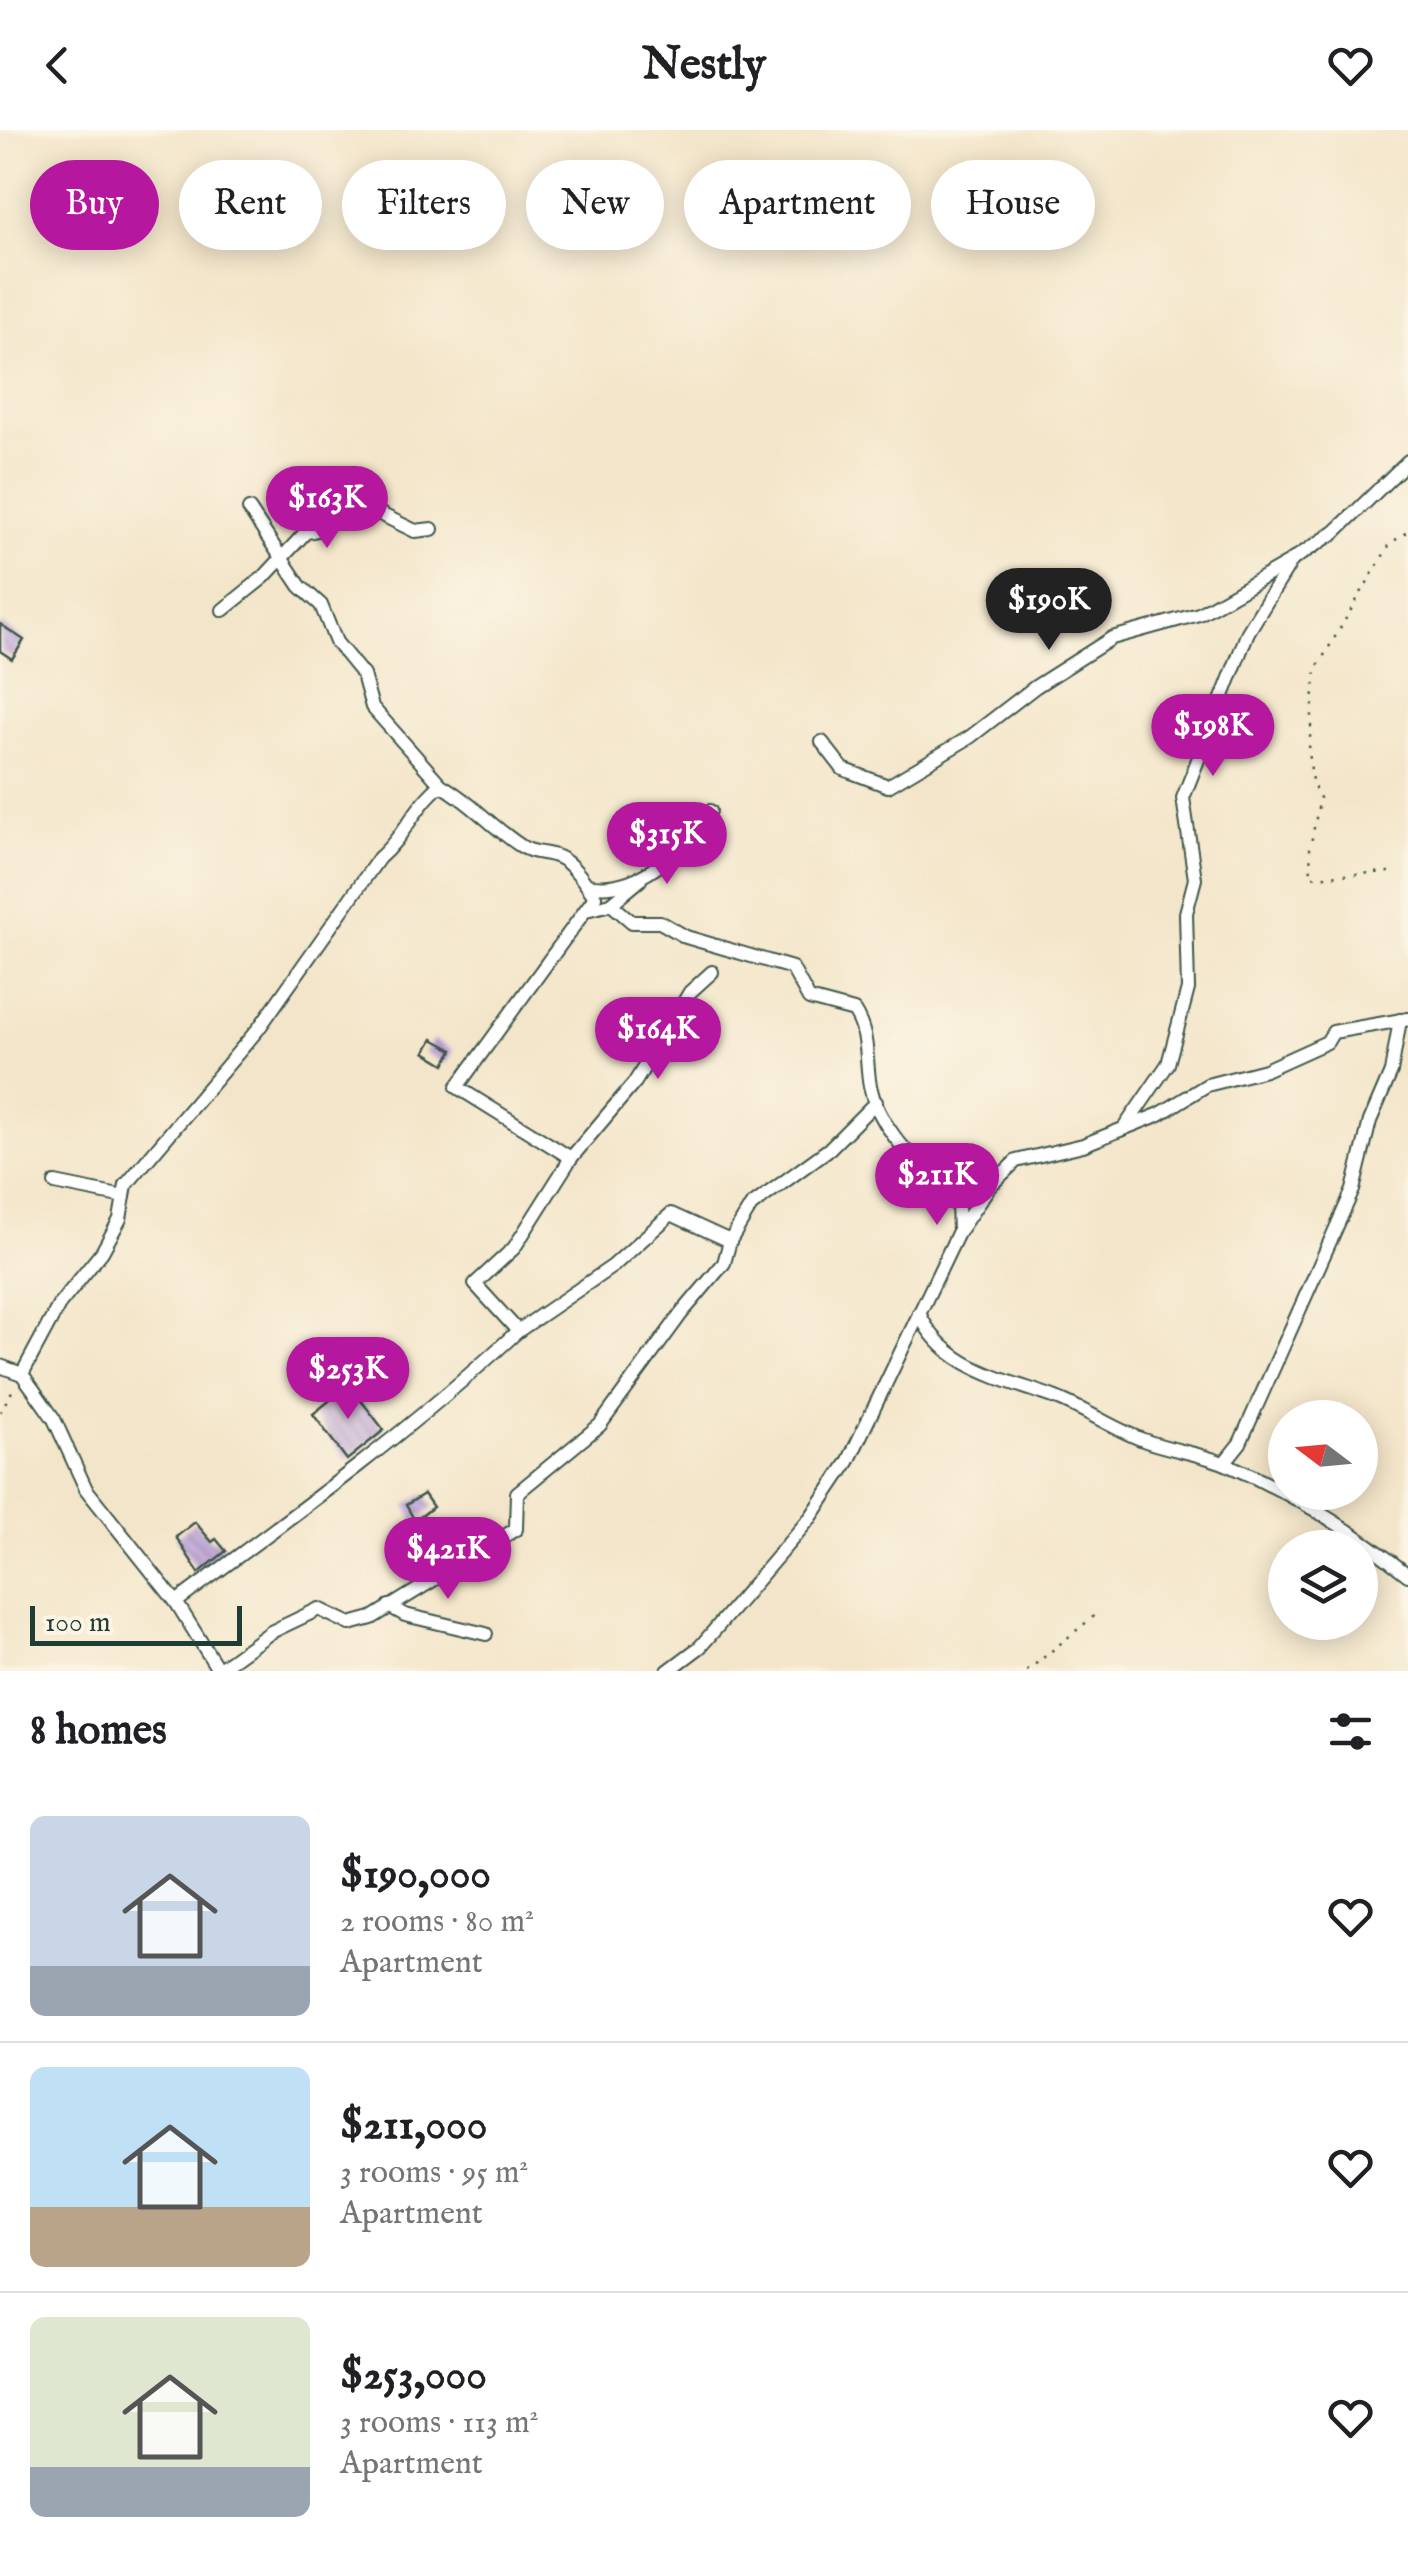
<!DOCTYPE html>
<html lang="en">
<head>
<meta charset="utf-8">
<style>
	body { margin:0; font-family:"IM FELL English",serif; background:#f2f2f2; color:#202124; height:100vh; display:flex; flex-direction:column; font-size:38px; white-space:nowrap }
	* { box-sizing:border-box; margin:0 }
	p { font-size:32px; color:#757577 }
	.icon { flex:none; width:55px; height:55px; fill:none; stroke:currentColor; stroke-width:2; stroke-linecap:round; stroke-linejoin:round }
	.map { position:relative; height:1541px; overflow:hidden }
	.side { display:flex; flex-direction:column; background:#fff; flex:1 }
	.side>* { flex:none }
	.guide { position:absolute; left:30px; top:30px; width:1350px; height:90px; display:flex; gap:20px }
	.needle { width:65px; rotate:286deg }
	.controls { position:absolute; left:1268px; top:1270px; display:grid; gap:20px }
	.controls a { display:grid; place-items:center; width:110px; height:110px; border-radius:50%; background:#fff; box-shadow:0 5px 25px #0003; font-size:50px }
	.scale { position:absolute; left:30px; bottom:25px; width:212px; box-sizing:border-box; padding-left:10px; border:5px solid #1f3d34; border-top:0; font-size:28px; line-height:35px; white-space:nowrap; color:#1f3d34; -webkit-text-stroke:8px #fcf5e5; paint-order:stroke }
	.price { position:absolute; translate:-50% -85px; padding:0 22px; border-radius:35px; background:#b5179e; color:#fff; font-size:32px; line-height:65px; filter:drop-shadow(0 2px 5px #0008) }
	.price::after { content:''; position:absolute; left:50%; top:60px; width:30px; height:22px; margin-left:-15px; background:inherit; clip-path:polygon(0 0,100% 0,50% 100%) }
	.price.active { background:#222; color:#fff }
	ul { padding:0; list-style:none }
	li { display:flex; align-items:center; gap:30px; height:250px; padding:0 30px }
	li+li { border-top:2px solid #e0e0e0 }
	li span { display:grid; place-items:center; flex:none; width:280px; height:200px; border-radius:15px; color:#555 }
	li>.icon { margin-inline-start:auto }
	span .icon { width:120px; height:120px; fill:#fffc; stroke-width:1 }
	li b { font-size:42px }
	h2 { display:flex; justify-content:space-between; align-items:center; height:120px; padding:0 30px; font-size:42px }
	.chip { padding:0 35px; border-radius:45px; background:#fff; box-shadow:0 5px 25px #0003; font-size:35px; line-height:90px }
	.chip.active { background:#b5179e; color:#fff }
	header { display:flex; justify-content:space-between; align-items:center; height:130px; padding:0 30px; background:#fff; font-size:45px; font-weight:700 }
	.map>svg:first-child { display:block }
</style>
</head>
<body>
<header><svg class="icon" aria-label="back" viewBox="0 0 24 24"><path d="M15 5l-7 7 7 7"/></svg>Nestly<svg class="icon" aria-label="heart" viewBox="0 0 24 24"><path d="M12 20l-8-8c-3-5 5-10 8-4 3-6 11-1 8 4z"/></svg></header>
<div class="map">
<svg width="1408" height="1541" viewBox="0 0 1408 1541">
	<defs>
		<pattern id="building-back-hatch" width="6" height="6" patternUnits="userSpaceOnUse" patternTransform="scale(2.5)"><rect width="6" height="6" fill="#baa0d6"/><path d="M-1 5l2 2M0 0l6 6M5-1l2 2" fill="none" stroke="#9784ae"/></pattern>
	</defs>
	<rect width="100%" height="100%" fill="#fcf5e5"/>
	<filter id="ink" filterUnits="userSpaceOnUse"><feTurbulence type="fractalNoise" baseFrequency=".01" numOctaves="2"/><feDisplacementMap in="SourceGraphic" scale="20" xChannelSelector="R" yChannelSelector="G"/><feConvolveMatrix kernelMatrix="1 2 1 2 8 2 1 2 1" color-interpolation-filters="sRGB"/></filter>
	<filter id="wash" filterUnits="userSpaceOnUse"><feTurbulence type="fractalNoise" baseFrequency=".0048" numOctaves="4" result="noise"/><feDisplacementMap in="SourceGraphic" scale="40" xChannelSelector="R" yChannelSelector="G"/><feGaussianBlur stdDeviation="2.25" result="paint"/><feColorMatrix in="noise" values="0 0 0 0 0 0 0 0 0 0 0 0 0 0 0 0 0 1.4 0 .05"/><feComposite in="paint" operator="in"/></filter>
	<g filter="url(#wash)">
		<rect width="100%" height="100%" fill="#f3e5c9"/>
		<g id="blocks">
			<g fill="url(#building-back-hatch)">
				<path d="M0,494L24,510L12,529L0,521Z"/>
				<path d="M433,909L453,920L445,934L425,922Z"/>
				<path d="M349,1255L384,1300L347,1330L313,1284Z"/>
				<path d="M424,1364L433,1377L415,1391L406,1375Z"/>
				<path d="M195,1392L212,1412L216,1409L226,1421L199,1443L176,1407Z"/>
			</g>
		</g>
	</g>
	<g filter="url(#ink)">
		<use href="#blocks" fill-opacity="0" stroke="#3f564a" stroke-width="2.5"/>
		<g fill="none" stroke-linecap="round" stroke-linejoin="round">
			<defs>
				<g id="street">
					<path d="M249,379L300,456L321,475L336,512L363,545L372,577L441,655"/>
					<path d="M223,480L264,447L306,402C334,400 335,378 358,373L415,401L432,399"/>
					<path d="M822,612L843,639L888,656L970,607L1035,557L1112,508L1199,484L1290,432"/>
					<path d="M587,755C639,765 682,720 710,681"/>
					<path d="M611,774L640,750"/>
					<path d="M586,780L611,774L632,792H660L686,807L792,838L809,869L854,881C870,906 865,929 870,956C880,1005 925,1038 958,1074L959,1101L848,1332L811,1387L700,1517L668,1541"/>
					<path d="M1124,998L1168,934L1188,859L1186,783L1195,749L1183,668L1248,502L1292,430L1335,402L1408,331"/>
					<path d="M571,1028L635,952L690,862L712,842"/>
					<path d="M55,1053L124,1067"/>
					<path d="M959,1101L989,1057L1016,1031L1083,1015L1160,984L1207,955L1265,940L1327,912L1333,902L1408,889"/>
					<path d="M919,1183C944,1239 1005,1249 1056,1268C1087,1280 1115,1300 1146,1311C1171,1320 1202,1324 1226,1334C1292,1363 1352,1400 1408,1445"/>
					<path d="M518,1201L613,1136L671,1084L730,1111L751,1076L829,1019L876,972"/>
					<path d="M0,1236L22,1244L35,1262L54,1289L86,1359L176,1472L219,1541"/>
					<path d="M22,1244L59,1175L102,1122L120,1089L126,1055L259,898L379,728C404,707 416,674 441,655C470,671 493,698 521,716C532,724 547,722 558,727C573,733 586,754 595,767L457,957L571,1028L514,1118L475,1154L518,1201C411,1300 293,1386 176,1472"/>
					<path d="M1224,1333L1240,1313L1353,1060L1370,991L1391,942L1400,890"/>
					<path d="M389,1476L405,1485L486,1504"/>
					<path d="M218,1540L271,1502L319,1479L350,1494L372,1488L516,1399L517,1363L600,1295L681,1184L724,1133L730,1111"/>
				</g>
			</defs>
			<use href="#street" stroke="#3f564a" stroke-width="16"/>
			<g stroke="#3f564a" stroke-width="2.5" stroke-dasharray="2.5 8" stroke-linecap="butt">
				<path d="M1389,742L1311,747L1310,718L1320,668L1312,652L1309,619L1316,539L1390,414L1408,401"/>
				<path d="M0,1282L14,1258"/>
				<path d="M1027,1541L1099,1482"/>
			</g>
			<use href="#street" stroke="#fff" stroke-width="12"/>
		</g>
	</g>
</svg>
<div class="controls">
<a><svg class="needle" viewBox="-14 -14 28 28"><path d="M0-13l5 13h-10z" fill="#e53935"/><path d="M0 13l5-13h-10z" fill="#757577"/></svg></a>
<a><svg class="icon" aria-label="layers" viewBox="0 0 24 24"><path d="M12 4l9 5-9 5-9-5zM3 14l9 5 9-5"/></svg></a>
</div>
<div class="scale">100 m</div>
<b class="price" style="left:327px;top:421px">$163K</b>
<b class="price active" style="left:1049px;top:523px">$190K</b>
<b class="price" style="left:1213px;top:649px">$198K</b>
<b class="price" style="left:667px;top:757px">$315K</b>
<b class="price" style="left:658px;top:952px">$164K</b>
<b class="price" style="left:937px;top:1098px">$211K</b>
<b class="price" style="left:348px;top:1292px">$253K</b>
<b class="price" style="left:448px;top:1472px">$421K</b>
<div class="guide">
<a class="chip active">Buy</a>
<a class="chip">Rent</a>
<a class="chip">Filters</a>
<a class="chip">New</a>
<a class="chip">Apartment</a>
<a class="chip">House</a>
</div>
</div>
<section class="side">
<h2>8 homes<svg class="icon" aria-label="filters" viewBox="0 0 24 24"><path d="M4 7h16M4 17h16"/><circle cx="9" cy="7" r="2"/><circle cx="15" cy="17" r="2"/></svg></h2>
<ul>
<li><span style="background:linear-gradient(#c9d6e8 75%,#9aa5b1 0)"><svg class="icon" aria-label="home" viewBox="0 0 24 24"><path d="M3 11l9-7 9 7M6 9v11h12V9"/></svg></span><div><b>$190,000</b><p>2 rooms · 80 m²</p><p>Apartment</p></div><svg class="icon" aria-label="heart" viewBox="0 0 24 24"><path d="M12 20l-8-8c-3-5 5-10 8-4 3-6 11-1 8 4z"/></svg></li>
<li><span style="background:linear-gradient(#bfe0f5 70%,#b9a48a 0)"><svg class="icon" aria-label="home" viewBox="0 0 24 24"><path d="M3 11l9-7 9 7M6 9v11h12V9"/></svg></span><div><b>$211,000</b><p>3 rooms · 95 m²</p><p>Apartment</p></div><svg class="icon" aria-label="heart" viewBox="0 0 24 24"><path d="M12 20l-8-8c-3-5 5-10 8-4 3-6 11-1 8 4z"/></svg></li>
<li><span style="background:linear-gradient(#dfe7d0 75%,#9aa5b1 0)"><svg class="icon" aria-label="home" viewBox="0 0 24 24"><path d="M3 11l9-7 9 7M6 9v11h12V9"/></svg></span><div><b>$253,000</b><p>3 rooms · 113 m²</p><p>Apartment</p></div><svg class="icon" aria-label="heart" viewBox="0 0 24 24"><path d="M12 20l-8-8c-3-5 5-10 8-4 3-6 11-1 8 4z"/></svg></li>
</ul>
</section>
</body>
</html>
